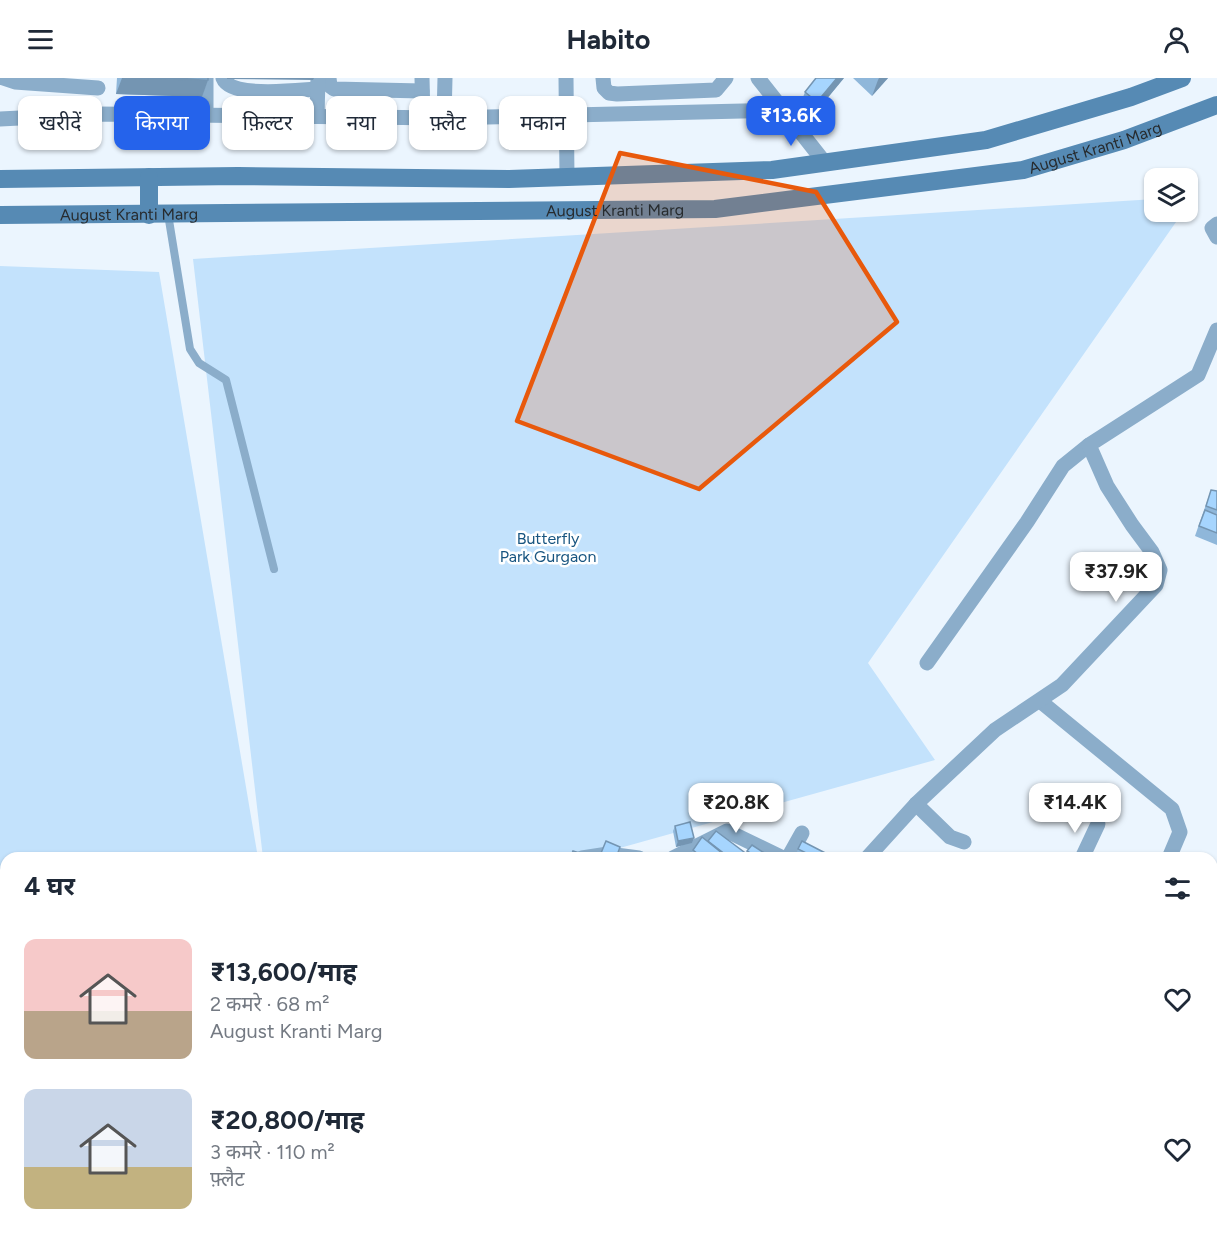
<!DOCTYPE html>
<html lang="hi">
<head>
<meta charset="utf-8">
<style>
	body { margin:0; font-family:Figtree,"Noto Sans Devanagari",sans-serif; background:#f2f2f3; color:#1f2937; height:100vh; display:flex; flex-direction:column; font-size:22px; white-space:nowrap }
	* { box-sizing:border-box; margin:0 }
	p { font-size:20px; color:#747a83 }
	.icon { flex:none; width:33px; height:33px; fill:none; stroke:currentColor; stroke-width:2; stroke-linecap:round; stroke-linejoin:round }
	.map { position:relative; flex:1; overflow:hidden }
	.panel { position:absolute; left:0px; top:774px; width:1218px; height:386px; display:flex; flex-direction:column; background:#fff; border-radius:18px 18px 0 0; box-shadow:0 2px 4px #0004 }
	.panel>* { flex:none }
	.banner { position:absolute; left:18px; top:18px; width:600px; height:54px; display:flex; gap:12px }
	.fabs { position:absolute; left:1144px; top:90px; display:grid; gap:12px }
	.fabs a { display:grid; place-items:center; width:54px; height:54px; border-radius:12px; background:#fff; box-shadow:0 2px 4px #0004; font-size:30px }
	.price { position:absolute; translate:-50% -51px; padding:0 14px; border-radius:12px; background:#fff; color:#222; font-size:20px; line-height:39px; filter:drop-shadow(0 2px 3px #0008) }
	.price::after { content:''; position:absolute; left:50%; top:36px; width:18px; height:14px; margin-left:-9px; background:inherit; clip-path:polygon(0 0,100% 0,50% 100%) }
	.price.on { background:#2563eb; color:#fff }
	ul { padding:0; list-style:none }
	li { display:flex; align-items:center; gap:18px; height:150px; padding:0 24px }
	li span { display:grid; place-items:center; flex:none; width:168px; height:120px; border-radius:12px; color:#555 }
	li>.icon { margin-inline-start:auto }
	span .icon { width:72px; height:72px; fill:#fffc; stroke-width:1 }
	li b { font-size:26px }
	h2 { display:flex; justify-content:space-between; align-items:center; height:72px; padding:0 24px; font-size:26px }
	.tag { padding:0 21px; border-radius:12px; background:#fff; box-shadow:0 2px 4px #0004; font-size:21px; line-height:54px }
	.tag.on { background:#2563eb; color:#fff }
	header { display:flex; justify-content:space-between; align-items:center; height:78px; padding:0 24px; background:#fff; font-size:27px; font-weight:700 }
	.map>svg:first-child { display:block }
</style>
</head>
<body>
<header><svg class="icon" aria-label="menu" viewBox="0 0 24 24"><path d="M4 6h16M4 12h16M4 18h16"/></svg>Habito<svg class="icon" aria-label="person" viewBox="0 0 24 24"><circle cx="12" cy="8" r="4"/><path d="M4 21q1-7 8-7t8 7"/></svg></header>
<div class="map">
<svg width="1217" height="1159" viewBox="0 0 1217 1159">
	<rect width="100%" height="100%" fill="#ebf5fe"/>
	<g fill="#c3e2fc">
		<path d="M1155,121V134H1183L868,585L935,682L584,780H263L193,181Z"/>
		<path d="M0,188L159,194L258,780H6V922H0Z"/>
		<path d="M1217,854V933H1212V855Z"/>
	</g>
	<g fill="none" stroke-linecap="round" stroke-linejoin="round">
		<g stroke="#89c9ff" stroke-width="4.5">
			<path d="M1212,920L1217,919"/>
			<path d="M0,956L6,955"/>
		</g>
		<path stroke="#8badca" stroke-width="8" d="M168,136L190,271L199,285L226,302L274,491"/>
		<g stroke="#8badca" stroke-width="15">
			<path d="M3,0L15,4L98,10"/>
			<path d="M223,0C231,21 298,12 317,11"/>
			<path d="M329,0L330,8L334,11L422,13"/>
			<path d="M422,0L423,40"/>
			<path d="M566,0L567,99"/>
			<path d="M603,0L604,10L609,15L617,16L716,12L726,0"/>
			<path d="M758,0L825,85"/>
			<path d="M206,37V0"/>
			<path d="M317,38L318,0"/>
			<path d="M444,40L445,0"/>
			<path d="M0,41L98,36L444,40L784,32"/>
			<path d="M1217,146L1212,150L1217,159"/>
			<path d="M927,585L1027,444L1063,388L1089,367"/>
			<path d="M1040,623L1172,731L1180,754L1169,780"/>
			<path d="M916,726L950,759L964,764"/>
			<path d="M582,780L608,776L639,780"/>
			<path d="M673,780L727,753L783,780"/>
			<path d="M788,780L802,755"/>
			<path d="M867,780L916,726L995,652L1062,607L1156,507L1160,492L1152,474L1132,447L1107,408L1089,367L1198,297L1217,252"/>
			<path d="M1082,780L1098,746"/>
			<path d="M1212,1088L1217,1091"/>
			<path d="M0,1153L8,1159"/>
			<path d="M455,1154L456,1159"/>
			<path d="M799,1154L807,1159"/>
			<path d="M294,1159L300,1154"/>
		</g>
		<g stroke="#568ab4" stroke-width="18">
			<path d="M0,101L238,98L509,101L772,92L986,62L1131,19L1182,0"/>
			<path id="s1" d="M0,137L715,131L1023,92L1124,62L1217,27"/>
			<path d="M149,137V99"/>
		</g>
	</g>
	<g fill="#8fb7da">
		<path d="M117,0H208L202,19L116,16Z"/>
		<path d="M844,0L811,40L799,30L805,14Z"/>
		<path d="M853,0H888L872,18Z"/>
		<path d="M1211,412L1217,413V467L1195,458Z"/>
		<path d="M675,748L694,760L692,765L676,769L673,753Z"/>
		<path d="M708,764L746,776L747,773L772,780H690L693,772Z"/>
		<path d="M798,771L835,780H795Z"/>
	</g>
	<g fill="#7495b2">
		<path d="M122,0L208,2L202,19L116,16Z"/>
		<path d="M227,0H314L313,2L227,1Z"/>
		<path d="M837,0H844L811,40L817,24Z"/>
		<path d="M879,0H888L872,18L878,2Z"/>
		<path d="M694,760L692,765L676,769L678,763Z"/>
	</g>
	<g fill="#a6d5fe" stroke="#7495b2" stroke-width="1.5">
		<path d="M122,0H208V2Z"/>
		<path d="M816,0H837L817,24L805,14Z"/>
		<path d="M1211,412L1217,413V432L1206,428Z"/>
		<path d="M1205,432L1217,437V455L1199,448Z"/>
		<path d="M690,744L694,760L678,763L675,748Z"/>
		<path d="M716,753L752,780H730L708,763Z"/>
		<path d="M702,759L728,780H703L693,772Z"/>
		<path d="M606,763L620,769L616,780H599Z"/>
		<path d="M802,763L835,780H816L798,771Z"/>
		<path d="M752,767L772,780H758L747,773Z"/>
		<path d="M573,773L586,777L585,780H570Z"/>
		<path d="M630,775L642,780H627Z"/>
	</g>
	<path fill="#e8590c" fill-opacity="0.2" stroke="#e8590c" stroke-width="4.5" stroke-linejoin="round" d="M620,75L816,114L897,244L699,411L517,343Z"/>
	<g text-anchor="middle" stroke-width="5" stroke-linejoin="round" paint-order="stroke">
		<g font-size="16" fill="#272b2e" stroke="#fff">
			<text dy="6" stroke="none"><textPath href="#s1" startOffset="1101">August Kranti Marg</textPath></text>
			<text dy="6" stroke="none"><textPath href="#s1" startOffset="615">August Kranti Marg</textPath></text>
			<text dy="6" stroke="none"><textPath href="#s1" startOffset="129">August Kranti Marg</textPath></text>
		</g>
		<g font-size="16" fill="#185580" stroke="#fff">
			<text x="548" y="466">Butterfly<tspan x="548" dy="18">Park Gurgaon</tspan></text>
		</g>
	</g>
</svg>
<div class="fabs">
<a><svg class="icon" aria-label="layers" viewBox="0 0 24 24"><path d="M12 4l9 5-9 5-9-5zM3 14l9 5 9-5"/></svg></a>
</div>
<b class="price on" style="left:791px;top:69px">₹13.6K</b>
<b class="price" style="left:1116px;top:525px">₹37.9K</b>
<b class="price" style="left:736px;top:756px">₹20.8K</b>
<b class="price" style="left:1075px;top:756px">₹14.4K</b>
<div class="banner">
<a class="tag">खरीदें</a>
<a class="tag on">किराया</a>
<a class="tag">फ़िल्टर</a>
<a class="tag">नया</a>
<a class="tag">फ़्लैट</a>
<a class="tag">मकान</a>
</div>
<section class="panel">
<h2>4 घर<svg class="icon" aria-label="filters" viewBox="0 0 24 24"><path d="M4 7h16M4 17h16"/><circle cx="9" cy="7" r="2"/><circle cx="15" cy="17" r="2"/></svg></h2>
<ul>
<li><span style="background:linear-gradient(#f6c9c9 60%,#b9a48a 0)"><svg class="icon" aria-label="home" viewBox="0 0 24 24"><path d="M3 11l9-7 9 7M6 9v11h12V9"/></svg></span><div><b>₹13,600/माह</b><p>2 कमरे · 68 m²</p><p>August Kranti Marg</p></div><svg class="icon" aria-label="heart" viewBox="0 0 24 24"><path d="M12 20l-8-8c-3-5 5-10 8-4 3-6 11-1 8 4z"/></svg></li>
<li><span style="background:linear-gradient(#c9d6e8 65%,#c2b280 0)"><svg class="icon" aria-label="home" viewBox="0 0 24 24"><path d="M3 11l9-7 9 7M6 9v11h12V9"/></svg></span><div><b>₹20,800/माह</b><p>3 कमरे · 110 m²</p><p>फ़्लैट</p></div><svg class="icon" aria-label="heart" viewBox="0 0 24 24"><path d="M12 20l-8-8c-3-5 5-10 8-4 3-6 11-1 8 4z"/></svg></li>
</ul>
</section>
</div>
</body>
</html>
